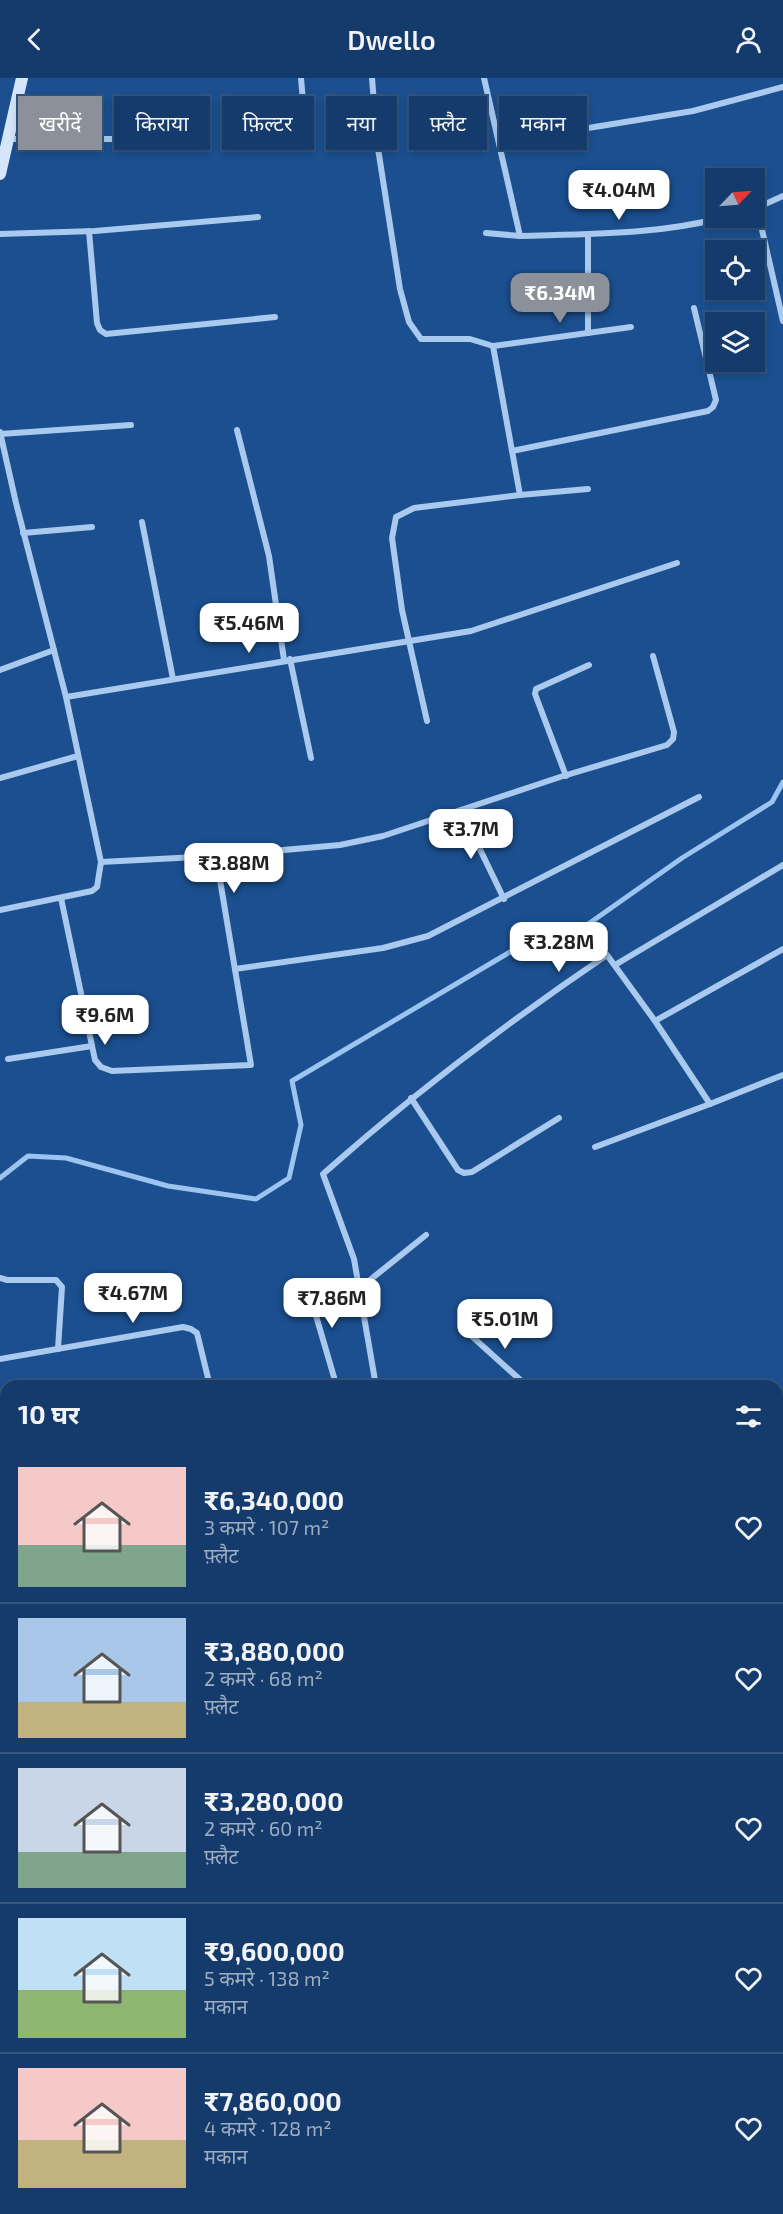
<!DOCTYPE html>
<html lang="hi">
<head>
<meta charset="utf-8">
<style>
	body { margin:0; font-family:"Exo 2","Noto Sans Devanagari",sans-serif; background:#1d4271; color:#f1f3f6; height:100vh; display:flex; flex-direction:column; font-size:22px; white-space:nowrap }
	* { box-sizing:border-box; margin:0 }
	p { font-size:20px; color:#9dadc1 }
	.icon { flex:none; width:33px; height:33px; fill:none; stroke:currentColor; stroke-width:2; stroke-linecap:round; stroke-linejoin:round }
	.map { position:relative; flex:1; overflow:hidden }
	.drawer { position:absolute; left:0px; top:1302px; width:783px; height:834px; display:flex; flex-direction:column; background:#143b6b; border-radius:18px 18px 0 0; box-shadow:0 3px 9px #0003,0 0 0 2px #33557e }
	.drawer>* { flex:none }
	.banner { position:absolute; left:18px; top:18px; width:747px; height:54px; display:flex; gap:12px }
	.needle { width:39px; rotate:65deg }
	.tools { position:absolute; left:705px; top:90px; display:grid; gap:12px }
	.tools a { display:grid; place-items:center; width:60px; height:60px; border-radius:0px; background:#143b6b; box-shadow:0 3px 9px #0003,0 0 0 2px #33557e; font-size:30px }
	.price { position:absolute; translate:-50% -51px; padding:0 14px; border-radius:12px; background:#fff; color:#222; font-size:20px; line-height:39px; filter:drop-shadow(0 2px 3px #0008) }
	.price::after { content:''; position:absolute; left:50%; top:36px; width:18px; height:14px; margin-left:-9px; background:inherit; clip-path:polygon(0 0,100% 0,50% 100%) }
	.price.on { background:#8c9099; color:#fff }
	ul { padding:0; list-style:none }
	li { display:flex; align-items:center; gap:18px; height:150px; padding:0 18px }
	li+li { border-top:2px solid #33557e }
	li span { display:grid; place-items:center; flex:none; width:168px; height:120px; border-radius:0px; color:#555 }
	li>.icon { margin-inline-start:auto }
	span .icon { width:72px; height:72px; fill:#fffc; stroke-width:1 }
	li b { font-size:26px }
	h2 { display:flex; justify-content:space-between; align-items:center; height:72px; padding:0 18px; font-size:26px }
	.tag { padding:0 21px; border-radius:0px; background:#143b6b; box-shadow:0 3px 9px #0003,0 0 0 2px #33557e; font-size:21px; line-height:54px }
	.tag.on { background:#8c9099; color:#fff }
	header { display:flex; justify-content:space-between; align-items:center; height:78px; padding:0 18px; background:#143b6b; font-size:27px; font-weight:600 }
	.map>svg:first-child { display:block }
</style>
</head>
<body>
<header><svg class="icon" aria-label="back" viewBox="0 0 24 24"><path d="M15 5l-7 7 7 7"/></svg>Dwello<svg class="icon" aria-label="person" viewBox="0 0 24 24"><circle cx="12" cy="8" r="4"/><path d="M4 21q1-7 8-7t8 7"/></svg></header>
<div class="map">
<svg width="783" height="2136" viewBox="0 0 783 2136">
	<rect width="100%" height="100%" fill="#1b4f8f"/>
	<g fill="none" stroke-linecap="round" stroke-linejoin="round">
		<path stroke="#9cc4f0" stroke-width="5" d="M0,1100L28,1078L66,1080L168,1108L256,1121L289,1100L301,1047L292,1003L532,861L584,849L682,780L772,724L783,704"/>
		<g stroke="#a9c9ee" stroke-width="6">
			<path d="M301,0L307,70"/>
			<path d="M372,0L377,64L400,211L409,244L421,261H470L493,268L520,417L414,430L396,439L392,460L402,532L427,643"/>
			<path d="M484,0L520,158L486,155"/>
			<path d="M539,58L693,33L783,9"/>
			<path d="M8,61H149"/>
			<path d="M757,130L783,243"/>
			<path d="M754,131L783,118"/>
			<path d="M89,153L97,245L100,252L106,256L275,239"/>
			<path d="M0,156L95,153L258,139"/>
			<path d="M520,158C587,156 655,157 721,140"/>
			<path d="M588,255V156"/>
			<path d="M493,268L631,249"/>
			<path d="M237,352L269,478L284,582"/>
			<path d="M0,354L16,425L66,619L471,553L677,485"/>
			<path d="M0,356L131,347"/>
			<path d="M512,373L708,333L713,329L716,322L694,230"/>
			<path d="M520,417L588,411"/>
			<path d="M142,444L173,601"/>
			<path d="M23,455L92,449"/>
			<path d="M290,581L311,680"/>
			<path d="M0,592L54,572"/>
			<path d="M566,698L535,616L536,611L589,587"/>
			<path d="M0,700L78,678"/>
			<path d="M461,732L504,821"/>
			<path d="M216,778L340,767L383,758L560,699L667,667L673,661L674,654L653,578"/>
			<path d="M61,820L95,982L101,989L112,993L251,987L216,778L101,784"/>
			<path d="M0,832L92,813L97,809L101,784L66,619"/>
			<path d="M615,887L783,787"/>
			<path d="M235,891L383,870L428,858L699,719"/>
			<path d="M655,943L783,871"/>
			<path d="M8,981L92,968"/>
			<path d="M411,1020L458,1092L464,1095L472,1094L559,1040"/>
			<path d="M595,1069L710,1026"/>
			<path d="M0,1200L7,1202H56L62,1209L58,1271"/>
			<path d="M307,1207L336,1306L338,1308"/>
			<path d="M360,1210L426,1157"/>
			<path d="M466,1253L527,1308"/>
			<path d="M0,1281L183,1249L191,1251L197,1255L210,1308"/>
			<path d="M355,1308L375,1302"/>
			<path d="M376,1308L354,1181L323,1096C413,1016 508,944 607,877L655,943L710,1026L783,997"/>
			<path d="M464,1308H466"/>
			<path d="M0,1387L6,1386"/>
			<path d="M777,1478L783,1475"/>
			<path d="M0,1595L6,1594"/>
			<path d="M0,1599V1613"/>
			<path d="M777,1629L783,1628"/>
			<path d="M0,1721L6,1720"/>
			<path d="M777,1741L783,1781"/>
			<path d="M0,1830L6,1829"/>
			<path d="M777,2041L783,2040"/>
			<path d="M216,2130L217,2136"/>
			<path d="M461,2130L462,2136"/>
			<path d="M577,2130L578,2136"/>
			<path d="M737,2130L741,2136"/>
			<path d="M92,2136L93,2130"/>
			<path d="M282,2136V2130"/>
			<path d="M384,2136V2130"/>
		</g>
		<path stroke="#d6e6fa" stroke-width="12" d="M0,96L22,0"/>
	</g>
</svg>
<div class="tools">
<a><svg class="needle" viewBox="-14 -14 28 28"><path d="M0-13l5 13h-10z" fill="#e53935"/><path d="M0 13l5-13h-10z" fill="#9dadc1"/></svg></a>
<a><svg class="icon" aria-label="locate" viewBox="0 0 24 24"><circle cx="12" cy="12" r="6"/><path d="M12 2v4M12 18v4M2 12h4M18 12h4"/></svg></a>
<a><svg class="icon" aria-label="layers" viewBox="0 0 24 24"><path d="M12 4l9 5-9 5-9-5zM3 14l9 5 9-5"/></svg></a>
</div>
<b class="price" style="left:619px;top:143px">₹4.04M</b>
<b class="price on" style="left:560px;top:246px">₹6.34M</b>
<b class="price" style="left:249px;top:576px">₹5.46M</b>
<b class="price" style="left:471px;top:782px">₹3.7M</b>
<b class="price" style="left:234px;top:816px">₹3.88M</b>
<b class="price" style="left:559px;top:895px">₹3.28M</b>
<b class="price" style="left:105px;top:968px">₹9.6M</b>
<b class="price" style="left:133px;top:1246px">₹4.67M</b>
<b class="price" style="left:332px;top:1251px">₹7.86M</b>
<b class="price" style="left:505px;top:1272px">₹5.01M</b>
<div class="banner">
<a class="tag on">खरीदें</a>
<a class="tag">किराया</a>
<a class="tag">फ़िल्टर</a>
<a class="tag">नया</a>
<a class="tag">फ़्लैट</a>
<a class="tag">मकान</a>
</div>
<section class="drawer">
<h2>10 घर<svg class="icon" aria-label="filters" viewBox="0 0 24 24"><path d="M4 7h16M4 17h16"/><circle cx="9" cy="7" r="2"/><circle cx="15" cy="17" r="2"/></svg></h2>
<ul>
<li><span style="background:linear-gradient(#f6c9c9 65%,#7fa58c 0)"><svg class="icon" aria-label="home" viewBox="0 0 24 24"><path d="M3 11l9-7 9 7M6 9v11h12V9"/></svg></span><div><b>₹6,340,000</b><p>3 कमरे · 107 m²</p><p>फ़्लैट</p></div><svg class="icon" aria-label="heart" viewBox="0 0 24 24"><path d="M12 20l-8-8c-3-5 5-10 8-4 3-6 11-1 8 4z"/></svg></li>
<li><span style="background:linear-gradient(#a9c7e8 70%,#c2b280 0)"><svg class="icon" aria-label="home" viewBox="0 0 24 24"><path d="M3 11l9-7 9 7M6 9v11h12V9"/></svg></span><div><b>₹3,880,000</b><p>2 कमरे · 68 m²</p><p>फ़्लैट</p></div><svg class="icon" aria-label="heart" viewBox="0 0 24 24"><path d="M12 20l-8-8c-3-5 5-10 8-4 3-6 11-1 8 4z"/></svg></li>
<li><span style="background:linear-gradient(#c9d6e8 70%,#7fa58c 0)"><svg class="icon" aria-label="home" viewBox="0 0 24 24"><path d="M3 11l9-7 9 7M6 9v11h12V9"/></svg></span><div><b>₹3,280,000</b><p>2 कमरे · 60 m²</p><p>फ़्लैट</p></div><svg class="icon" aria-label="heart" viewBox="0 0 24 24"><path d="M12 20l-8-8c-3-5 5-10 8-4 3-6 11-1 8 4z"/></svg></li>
<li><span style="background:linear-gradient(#bfe0f5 60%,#8fb573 0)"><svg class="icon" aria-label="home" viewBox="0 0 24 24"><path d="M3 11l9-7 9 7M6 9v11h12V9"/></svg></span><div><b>₹9,600,000</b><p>5 कमरे · 138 m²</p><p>मकान</p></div><svg class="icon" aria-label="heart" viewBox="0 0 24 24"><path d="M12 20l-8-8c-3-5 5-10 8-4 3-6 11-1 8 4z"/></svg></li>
<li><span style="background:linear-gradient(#f6c9c9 60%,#c2b280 0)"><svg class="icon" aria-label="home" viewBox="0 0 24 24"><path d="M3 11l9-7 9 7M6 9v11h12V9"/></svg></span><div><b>₹7,860,000</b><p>4 कमरे · 128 m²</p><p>मकान</p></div><svg class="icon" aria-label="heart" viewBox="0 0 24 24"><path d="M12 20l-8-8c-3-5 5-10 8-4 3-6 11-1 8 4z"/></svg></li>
</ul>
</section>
</div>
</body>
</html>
